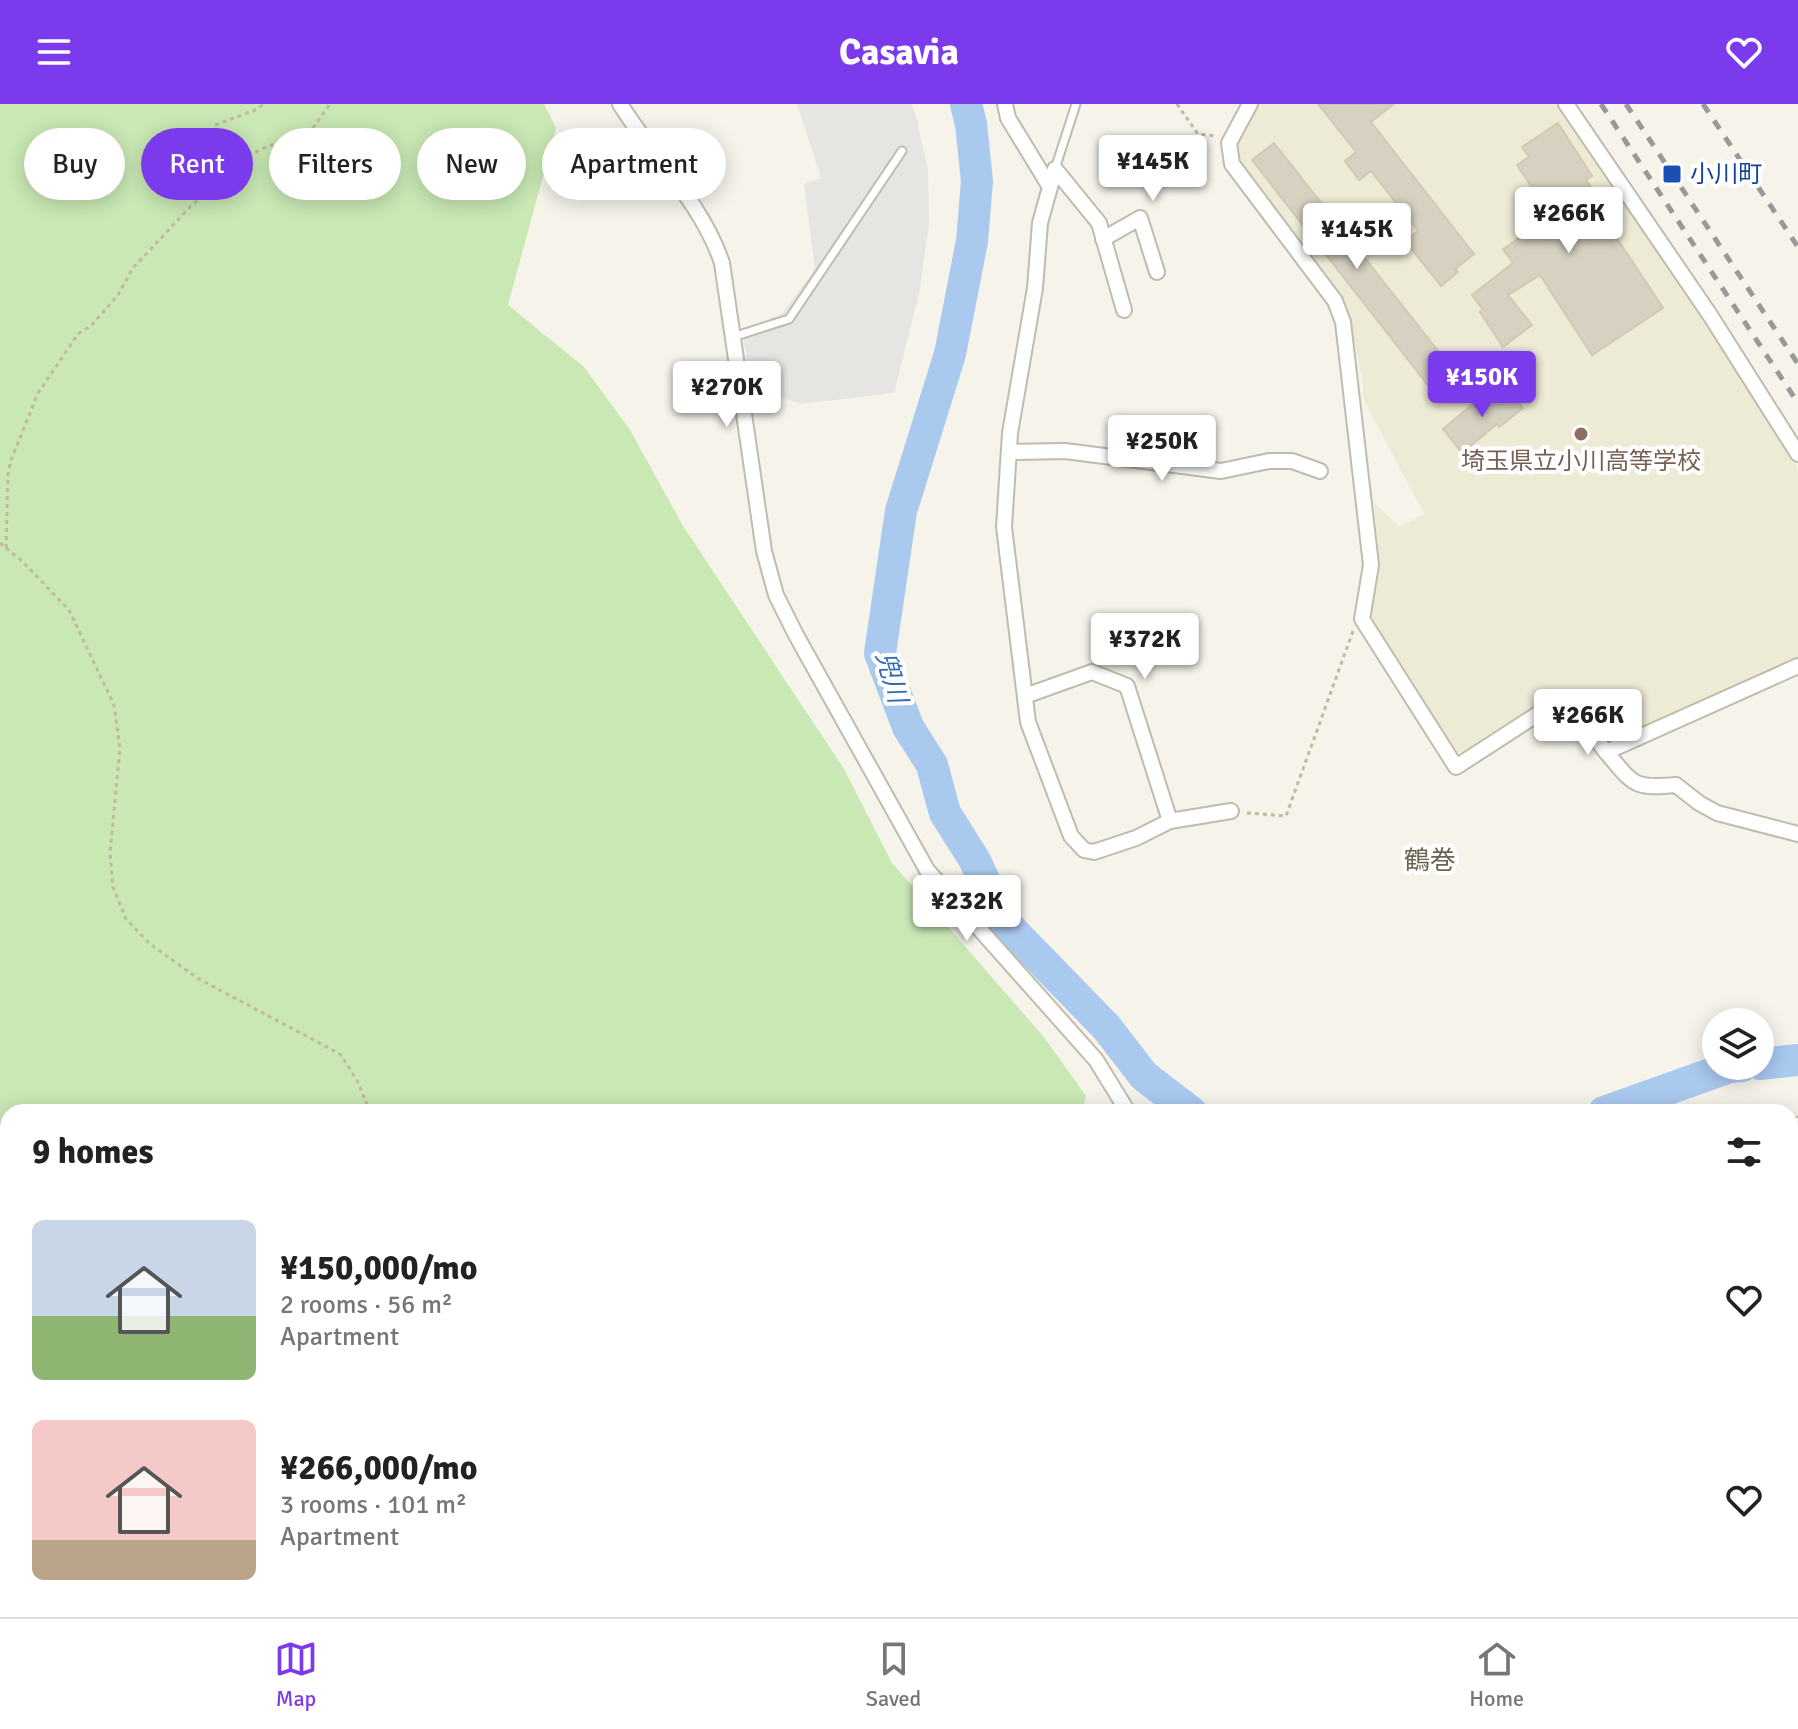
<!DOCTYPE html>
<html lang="en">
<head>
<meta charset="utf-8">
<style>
	body { margin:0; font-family:Signika,"Noto Sans JP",sans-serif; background:#f6f6f6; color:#222; height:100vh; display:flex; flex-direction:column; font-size:30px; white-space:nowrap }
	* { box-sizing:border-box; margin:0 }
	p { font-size:26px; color:#767676 }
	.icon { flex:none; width:44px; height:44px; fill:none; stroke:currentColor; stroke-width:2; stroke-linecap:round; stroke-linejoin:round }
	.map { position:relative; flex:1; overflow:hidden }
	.side { position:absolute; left:0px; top:1000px; width:1798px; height:514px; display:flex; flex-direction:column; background:#fff; border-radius:24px 24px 0 0; box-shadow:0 4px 20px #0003 }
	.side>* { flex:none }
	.guide { position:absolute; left:24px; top:24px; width:800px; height:72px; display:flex; gap:16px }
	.fabs { position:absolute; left:1702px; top:904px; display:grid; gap:16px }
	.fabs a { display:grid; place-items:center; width:72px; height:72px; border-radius:50%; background:#fff; box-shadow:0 4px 20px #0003; font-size:40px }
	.price { position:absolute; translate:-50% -68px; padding:0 18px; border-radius:8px; background:#fff; color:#222; font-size:26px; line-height:52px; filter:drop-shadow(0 2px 4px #0008) }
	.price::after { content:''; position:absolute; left:50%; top:48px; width:24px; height:18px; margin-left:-12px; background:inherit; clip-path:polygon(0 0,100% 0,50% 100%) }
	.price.active { background:#7c3aed; color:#fff }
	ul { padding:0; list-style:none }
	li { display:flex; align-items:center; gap:24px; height:200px; padding:0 32px }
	li span { display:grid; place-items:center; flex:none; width:224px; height:160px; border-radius:12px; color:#555 }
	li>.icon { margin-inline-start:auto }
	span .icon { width:96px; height:96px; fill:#fffc; stroke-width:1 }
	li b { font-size:34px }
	h2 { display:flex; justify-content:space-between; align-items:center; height:96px; padding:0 32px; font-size:34px }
	.chip { padding:0 28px; border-radius:36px; background:#fff; box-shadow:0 4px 20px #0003; font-size:28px; line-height:72px }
	.chip.active { background:#7c3aed; color:#fff }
	header { display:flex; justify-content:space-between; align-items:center; height:104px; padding:0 32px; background:#7c3aed; color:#fff; font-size:36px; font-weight:800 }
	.tabs { display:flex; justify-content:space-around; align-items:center; height:112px; border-top:2px solid #e0e0e0; background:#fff; font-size:22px; color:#767676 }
	.tabs a { display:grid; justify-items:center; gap:4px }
	.tabs .active { color:#7c3aed }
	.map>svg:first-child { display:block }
</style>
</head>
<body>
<header><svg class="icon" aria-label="menu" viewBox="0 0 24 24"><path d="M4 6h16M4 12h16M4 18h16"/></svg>Casavia<svg class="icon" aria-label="heart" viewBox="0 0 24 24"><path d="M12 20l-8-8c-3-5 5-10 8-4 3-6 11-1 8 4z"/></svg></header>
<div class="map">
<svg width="1798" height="1513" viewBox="0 0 1798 1513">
	<rect width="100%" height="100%" fill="#f5f3ea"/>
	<path fill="#edead5" d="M1258,0H1557L1768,310L1791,350L1798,366V558L1612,638L1603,636L1572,590L1556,588L1463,650L1456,647L1375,523L1371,507L1379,456L1374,399L1400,423L1424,410L1364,296L1362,273L1350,219L1340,194L1243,66L1238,55L1236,40Z"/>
	<g fill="#c9e8b4">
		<path d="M0,0H544L556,24L508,201L584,263L630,326L683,422L844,665L892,759L1043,932L1086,992L1082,1008H8V1506H660L654,1513H0Z"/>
		<path d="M877,1506H1326L1330,1513H875Z"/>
	</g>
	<path fill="#e6e5e2" d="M797,0H912L917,16L928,66L929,120L919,190L894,289L801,300L751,283L742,225L782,210L815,165L804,80L821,74Z"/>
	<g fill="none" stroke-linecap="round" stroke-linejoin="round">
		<g stroke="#a9c9ef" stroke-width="32">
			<path d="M966,0L971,20L977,77L972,137L950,250L901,407L880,549L908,623L932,661L945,709L974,755L1004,818L1107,924L1144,972L1191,1008"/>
			<path d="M1760,960L1798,956"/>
			<path d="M1604,1008L1730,963L1742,962"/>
		</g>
	</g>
	<g fill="#d6d1c0" stroke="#d1c9b3" stroke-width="2">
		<path d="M1318,0H1394L1371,18L1474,150L1455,165L1458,168L1441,182L1405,137L1418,127L1371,67L1359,76L1345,57L1356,48Z"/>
		<path d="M1558,19L1592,72L1586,76L1609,109L1603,113L1663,204L1592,251L1540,171L1508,191L1532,221L1503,243L1480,208L1483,206L1472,191L1513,159L1503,145L1551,113L1517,61L1529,53L1522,43Z"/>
		<path d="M1274,39L1461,276L1438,294L1252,56Z"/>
		<path d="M1506,282L1523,304L1499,323L1497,320L1462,349L1443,325L1473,300L1478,305Z"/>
	</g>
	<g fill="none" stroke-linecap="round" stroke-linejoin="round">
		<defs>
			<g id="service">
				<path d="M1055,65L1076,0"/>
				<path d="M733,233L789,215L902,47"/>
				<path d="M578,1513L582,1506"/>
			</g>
			<g id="minor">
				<path d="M620,0C653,53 702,99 722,159L764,447L776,491L796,531L927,766L1096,956L1128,1008"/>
				<path d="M1005,0L1008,14L1050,83"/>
				<path d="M1250,0L1229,39L1232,60L1335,197L1343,218L1371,461L1362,515L1456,663L1558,597L1572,603L1606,648"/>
				<path d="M1566,0L1710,211L1798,350"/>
				<path d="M1103,135L1140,114L1157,168"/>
				<path d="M1124,206L1099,119L1055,65L1040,119L1035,184L1010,329L1004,423L1028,618L1071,732L1084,746L1094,748L1136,734L1170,717L1231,707"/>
				<path d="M1009,348L1065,347L1221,367L1269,357H1292L1320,367"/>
				<path d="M1798,562L1606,648C1634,680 1631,685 1676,681L1699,699L1717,709L1798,730"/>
				<path d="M1025,592L1092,568L1127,582L1170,717"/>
				<path d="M1790,1083L1798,1071"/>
				<path d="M1790,1471L1798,1493"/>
				<path d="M1468,1506L1473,1513"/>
				<path d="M1659,1506L1662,1513"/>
				<path d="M673,1513L679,1506"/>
				<path d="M755,1513L756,1506"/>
				<path d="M813,1513L815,1506"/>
				<path d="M1504,1513L1519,1506"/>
			</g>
			<g id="tertiary">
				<path d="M1790,1028L1798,1023"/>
				<path d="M850,1513L851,1506"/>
			</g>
		</defs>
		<use href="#service" stroke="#c0bcad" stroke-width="11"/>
		<use href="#minor" stroke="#c0bcad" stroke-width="18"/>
		<use href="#tertiary" stroke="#c0bcad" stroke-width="22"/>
		<g stroke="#c2ba9e" stroke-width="3" stroke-dasharray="4 4" stroke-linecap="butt">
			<path d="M1177,0L1198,30L1216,32"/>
			<path d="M215,21L255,6L264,0"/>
			<path d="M0,439L22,457L69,506L114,601L120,644L110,749L113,783L126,815L150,840L199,875L340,950L357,976L370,1008"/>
			<path d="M6,444L8,371L11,356L38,289L78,230L92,221L118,191L133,164L191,102L246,53L268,42L308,31L330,0"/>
			<path d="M1247,709L1286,712L1353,527"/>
		</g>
		<use href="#service" stroke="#fff" stroke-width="7"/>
		<use href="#minor" stroke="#fff" stroke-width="14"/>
		<use href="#tertiary" stroke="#fff" stroke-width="18"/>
		<g stroke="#999" stroke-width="5" stroke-dasharray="10 10" stroke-linecap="butt">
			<path d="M1601,0L1798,299"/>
			<path d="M1626,0L1798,260"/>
			<path d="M1703,0L1798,143"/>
		</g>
	</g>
	<rect fill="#1a4fb4" stroke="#fff" stroke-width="3" x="1662" y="60" width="20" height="20" rx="4"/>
	<circle fill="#8d6e63" stroke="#fff" stroke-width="3" cx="1581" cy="330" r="8"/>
	<g text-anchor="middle" stroke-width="8" stroke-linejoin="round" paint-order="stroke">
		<g font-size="24" fill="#164399" stroke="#fff" text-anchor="start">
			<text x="1690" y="78">小川町</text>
		</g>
		<g font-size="24" fill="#785e54" stroke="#fff">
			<text x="1581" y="365">埼玉県立小川高等学校</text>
		</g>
		<g font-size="26" font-style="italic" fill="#336bb3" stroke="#fff">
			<text transform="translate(892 573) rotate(74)" y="9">兜川</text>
		</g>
		<g font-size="26" fill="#6b6450" stroke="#fff">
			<text x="1430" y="765">鶴巻</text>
		</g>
	</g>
</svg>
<div class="fabs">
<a><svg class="icon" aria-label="layers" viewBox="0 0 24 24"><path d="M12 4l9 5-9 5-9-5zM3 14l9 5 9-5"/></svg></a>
</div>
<b class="price" style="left:1153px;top:99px">¥145K</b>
<b class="price" style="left:1569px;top:151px">¥266K</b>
<b class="price" style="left:1357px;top:167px">¥145K</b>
<b class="price active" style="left:1482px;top:315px">¥150K</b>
<b class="price" style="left:727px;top:325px">¥270K</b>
<b class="price" style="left:1162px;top:379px">¥250K</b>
<b class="price" style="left:1145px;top:577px">¥372K</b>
<b class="price" style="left:1588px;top:653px">¥266K</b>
<b class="price" style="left:967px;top:839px">¥232K</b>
<div class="guide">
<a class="chip">Buy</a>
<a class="chip active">Rent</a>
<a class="chip">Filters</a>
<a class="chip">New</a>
<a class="chip">Apartment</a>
</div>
<section class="side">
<h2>9 homes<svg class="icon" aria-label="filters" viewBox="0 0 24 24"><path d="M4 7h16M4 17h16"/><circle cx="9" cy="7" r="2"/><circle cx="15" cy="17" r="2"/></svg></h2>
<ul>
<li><span style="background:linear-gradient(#c9d6e8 60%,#8fb573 0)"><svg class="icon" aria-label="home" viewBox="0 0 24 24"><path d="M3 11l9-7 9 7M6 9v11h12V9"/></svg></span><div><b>¥150,000/mo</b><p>2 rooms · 56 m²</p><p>Apartment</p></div><svg class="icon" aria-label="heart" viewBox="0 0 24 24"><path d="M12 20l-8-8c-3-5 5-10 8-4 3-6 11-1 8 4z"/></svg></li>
<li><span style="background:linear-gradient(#f6c9c9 75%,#b9a48a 0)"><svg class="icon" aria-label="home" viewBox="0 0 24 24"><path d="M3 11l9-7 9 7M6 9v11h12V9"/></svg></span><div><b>¥266,000/mo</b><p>3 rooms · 101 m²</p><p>Apartment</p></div><svg class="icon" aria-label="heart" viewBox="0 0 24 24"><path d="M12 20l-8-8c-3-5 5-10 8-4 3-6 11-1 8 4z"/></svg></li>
</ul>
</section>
</div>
<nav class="tabs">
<a class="active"><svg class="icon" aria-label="map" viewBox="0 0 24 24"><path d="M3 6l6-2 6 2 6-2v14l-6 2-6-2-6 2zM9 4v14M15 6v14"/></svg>Map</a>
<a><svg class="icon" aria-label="saved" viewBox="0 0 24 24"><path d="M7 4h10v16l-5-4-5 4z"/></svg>Saved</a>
<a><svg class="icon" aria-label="home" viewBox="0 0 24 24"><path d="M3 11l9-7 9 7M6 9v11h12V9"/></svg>Home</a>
</nav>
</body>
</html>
